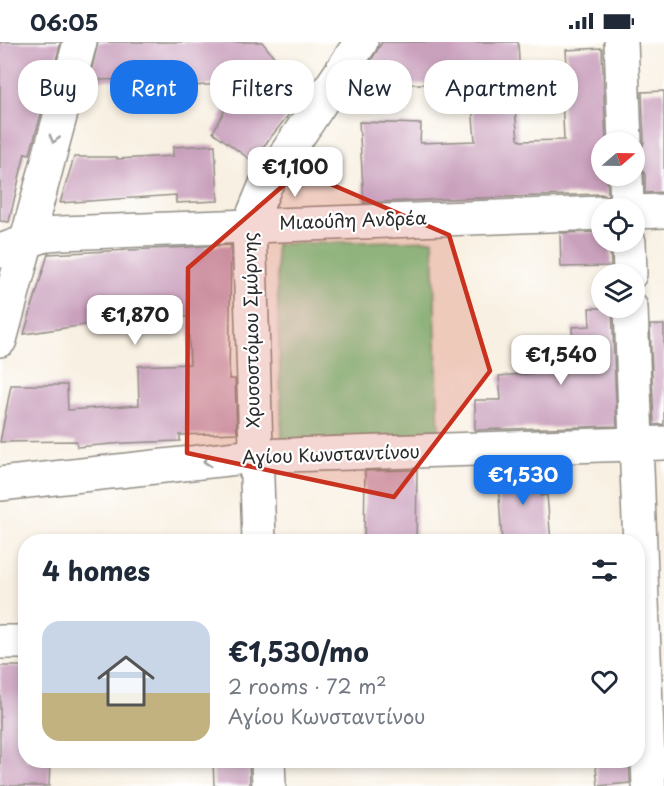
<!DOCTYPE html>
<html lang="en">
<head>
<meta charset="utf-8">
<style>
	body { margin:0; font-family:"Playpen Sans",sans-serif; background:#f2f2f3; color:#1f2937; height:100vh; display:flex; flex-direction:column; font-size:22px; white-space:nowrap }
	* { box-sizing:border-box; margin:0 }
	p { font-size:20px; color:#747a83 }
	.icon { flex:none; width:33px; height:33px; fill:none; stroke:currentColor; stroke-width:2; stroke-linecap:round; stroke-linejoin:round }
	.map { position:relative; flex:1; overflow:hidden }
	.side { position:absolute; left:18px; top:492px; width:627px; height:234px; display:flex; flex-direction:column; background:#fff; border-radius:24px; box-shadow:0 3px 9px #0003 }
	.side>* { flex:none }
	.guide { position:absolute; left:18px; top:18px; width:628px; height:54px; display:flex; gap:12px }
	.needle { width:39px; rotate:70deg }
	.fabs { position:absolute; left:591px; top:90px; display:grid; gap:12px }
	.fabs a { display:grid; place-items:center; width:54px; height:54px; border-radius:50%; background:#fff; box-shadow:0 3px 9px #0003; font-size:30px }
	.price { position:absolute; translate:-50% -51px; padding:0 14px; border-radius:12px; background:#fff; color:#222; font-size:20px; line-height:39px; filter:drop-shadow(0 2px 3px #0008) }
	.price::after { content:''; position:absolute; left:50%; top:36px; width:18px; height:14px; margin-left:-9px; background:inherit; clip-path:polygon(0 0,100% 0,50% 100%) }
	.price.current { background:#1a73e8; color:#fff }
	ul { padding:0; list-style:none }
	li { display:flex; align-items:center; gap:18px; height:150px; padding:0 24px }
	li span { display:grid; place-items:center; flex:none; width:168px; height:120px; border-radius:18px; color:#555 }
	li>.icon { margin-inline-start:auto }
	span .icon { width:72px; height:72px; fill:#fffc; stroke-width:1 }
	li b { font-size:26px }
	h2 { display:flex; justify-content:space-between; align-items:center; height:72px; padding:0 24px; font-size:26px }
	.tag { padding:0 21px; border-radius:24px; background:#fff; box-shadow:0 3px 9px #0003; font-size:21px; line-height:54px }
	.tag.current { background:#1a73e8; color:#fff }
	.status { display:flex; justify-content:space-between; align-items:center; height:42px; padding:0 30px; background:#fff; direction:ltr }
	.status svg { height:16px; fill:currentColor }
	.map>svg:first-child { display:block }
</style>
</head>
<body>
<div class="status"><b>06:05</b><svg viewBox="0 0 49 12"><path d="M0 12V9h3v3zM5 12V6h3v6zM10 12V3h3v9zM15 12V0h3v12zM26 1h20v11H26zM47 4h2v5h-2z"/></svg></div>
<div class="map">
<svg width="664" height="744" viewBox="0 0 664 744">
	<rect width="100%" height="100%" fill="#fff"/>
	<filter id="ink" filterUnits="userSpaceOnUse"><feTurbulence type="fractalNoise" baseFrequency=".0167" numOctaves="2"/><feDisplacementMap in="SourceGraphic" scale="12" xChannelSelector="R" yChannelSelector="G"/><feConvolveMatrix kernelMatrix="1 2 1 2 8 2 1 2 1" color-interpolation-filters="sRGB"/></filter>
	<filter id="wash" filterUnits="userSpaceOnUse"><feTurbulence type="fractalNoise" baseFrequency=".008" numOctaves="4" result="noise"/><feDisplacementMap in="SourceGraphic" scale="24" xChannelSelector="R" yChannelSelector="G"/><feGaussianBlur stdDeviation="1.35" result="paint"/><feColorMatrix in="noise" values="0 0 0 0 0 0 0 0 0 0 0 0 0 0 0 0 0 1.4 0 .05"/><feComposite in="paint" operator="in"/></filter>
	<g filter="url(#wash)">
		<rect width="100%" height="100%" fill="#f8f0e2"/>
		<path fill="#82d495" stroke="#568060" stroke-width="1.5" d="M433,198L439,394L282,399L276,202Z"/>
		<g id="blocks">
			<g fill="#caa1bd">
				<path d="M0,0H61L30,112L25,111L9,180L0,179Z"/>
				<path d="M98,0H262L294,39V66L252,119L213,90L239,41L159,46L158,37L89,38Z"/>
				<path d="M382,0H518L520,38H512L518,97L521,99L564,98L562,54L569,53L566,8L602,6L606,100H602V134H607L608,154L601,152L447,157L364,161L359,80L421,82L420,101L475,99L470,40L396,43L367,25Z"/>
				<path d="M664,49V150L645,151V133L642,125L634,117L641,109L644,100L642,50Z"/>
				<path d="M215,103L218,159L176,161V153L60,161L74,115H117V117L173,114V105Z"/>
				<path d="M602,190V200H610L611,224L561,225L560,191Z"/>
				<path d="M231,203L229,337H235L237,391L180,393V399L125,401L77,405L76,399L0,400L11,343H67L68,368L139,363L138,324L190,322L188,275L128,273L129,290L99,292L98,281L24,292L48,212Z"/>
				<path d="M589,266H612L617,384L475,388V358H501L499,334L538,331L537,311L573,309L572,285L590,284Z"/>
				<path d="M650,283H664V382L654,383Z"/>
				<path d="M538,424L541,454L547,453L551,500H502L497,425Z"/>
				<path d="M417,428L416,500H364L365,429Z"/>
				<path d="M0,624H26V718H50L49,744H0Z"/>
				<path d="M213,718H249L250,744H214Z"/>
				<path d="M595,718H629L630,741L598,744Z"/>
			</g>
		</g>
	</g>
	<g filter="url(#ink)">
		<use href="#blocks" fill-opacity="0" stroke="#928e86" stroke-width="1.5"/>
		<g fill="none" stroke-linecap="round" stroke-linejoin="round">
			<defs>
				<g id="minor">
					<path d="M621,0L625,100"/>
					<path d="M626,134L627,166"/>
					<path d="M634,170L664,169"/>
					<path d="M629,200L630,232"/>
					<path d="M0,209L48,192L61,191L602,171"/>
					<path d="M631,266L649,744"/>
					<path d="M0,298L80,0"/>
					<path d="M0,442L255,414L664,401"/>
					<path d="M259,500L249,183L266,142L361,0"/>
					<path d="M0,600H26"/>
					<path d="M268,718L269,744"/>
				</g>
			</defs>
			<use href="#minor" stroke="#928e86" stroke-width="36"/>
			<use href="#minor" stroke="#fff" stroke-width="33"/>
		</g>
		<defs><path id="oneway-chevron" d="M-2-3.5L2.5 0L-2 3.5" fill="none" stroke-width="1.6" stroke-linecap="round" stroke-linejoin="round" transform="scale(1.5)"/></defs>
		<g stroke="#a0a0a0">
			<use href="#oneway-chevron" transform="translate(54 97) rotate(105)"/>
			<use href="#oneway-chevron" transform="translate(207 419) rotate(174)"/>
		</g>
	</g>
	<path fill="#c8321e" fill-opacity="0.2" stroke="#c8321e" stroke-width="4.5" stroke-linejoin="round" d="M300,129L449,193L490,329L394,455L187,411L188,226Z"/>
	<g text-anchor="middle" stroke-width="4.5" stroke-linejoin="round" paint-order="stroke">
		<g font-size="18" fill="#2b2b2b" stroke="#fff">
			<text transform="translate(353 179) rotate(-2)" y="6">Μιαούλη Ανδρέα</text>
			<text transform="translate(252 288) rotate(-91)" y="6">Χρυσοστόμου Σμύρνης</text>
			<text transform="translate(331 413) rotate(-2)" y="6">Αγίου Κωνσταντίνου</text>
		</g>
	</g>
</svg>
<div class="fabs">
<a><svg class="needle" viewBox="-14 -14 28 28"><path d="M0-13l5 13h-10z" fill="#e53935"/><path d="M0 13l5-13h-10z" fill="#747a83"/></svg></a>
<a><svg class="icon" aria-label="locate" viewBox="0 0 24 24"><circle cx="12" cy="12" r="6"/><path d="M12 2v4M12 18v4M2 12h4M18 12h4"/></svg></a>
<a><svg class="icon" aria-label="layers" viewBox="0 0 24 24"><path d="M12 4l9 5-9 5-9-5zM3 14l9 5 9-5"/></svg></a>
</div>
<b class="price" style="left:295px;top:156px">€1,100</b>
<b class="price" style="left:135px;top:304px">€1,870</b>
<b class="price" style="left:561px;top:344px">€1,540</b>
<b class="price current" style="left:523px;top:464px">€1,530</b>
<div class="guide">
<a class="tag">Buy</a>
<a class="tag current">Rent</a>
<a class="tag">Filters</a>
<a class="tag">New</a>
<a class="tag">Apartment</a>
</div>
<section class="side">
<h2>4 homes<svg class="icon" aria-label="filters" viewBox="0 0 24 24"><path d="M4 7h16M4 17h16"/><circle cx="9" cy="7" r="2"/><circle cx="15" cy="17" r="2"/></svg></h2>
<ul>
<li><span style="background:linear-gradient(#c9d6e8 60%,#c2b280 0)"><svg class="icon" aria-label="home" viewBox="0 0 24 24"><path d="M3 11l9-7 9 7M6 9v11h12V9"/></svg></span><div><b>€1,530/mo</b><p>2 rooms · 72 m²</p><p>Αγίου Κωνσταντίνου</p></div><svg class="icon" aria-label="heart" viewBox="0 0 24 24"><path d="M12 20l-8-8c-3-5 5-10 8-4 3-6 11-1 8 4z"/></svg></li>
</ul>
</section>
</div>
</body>
</html>
